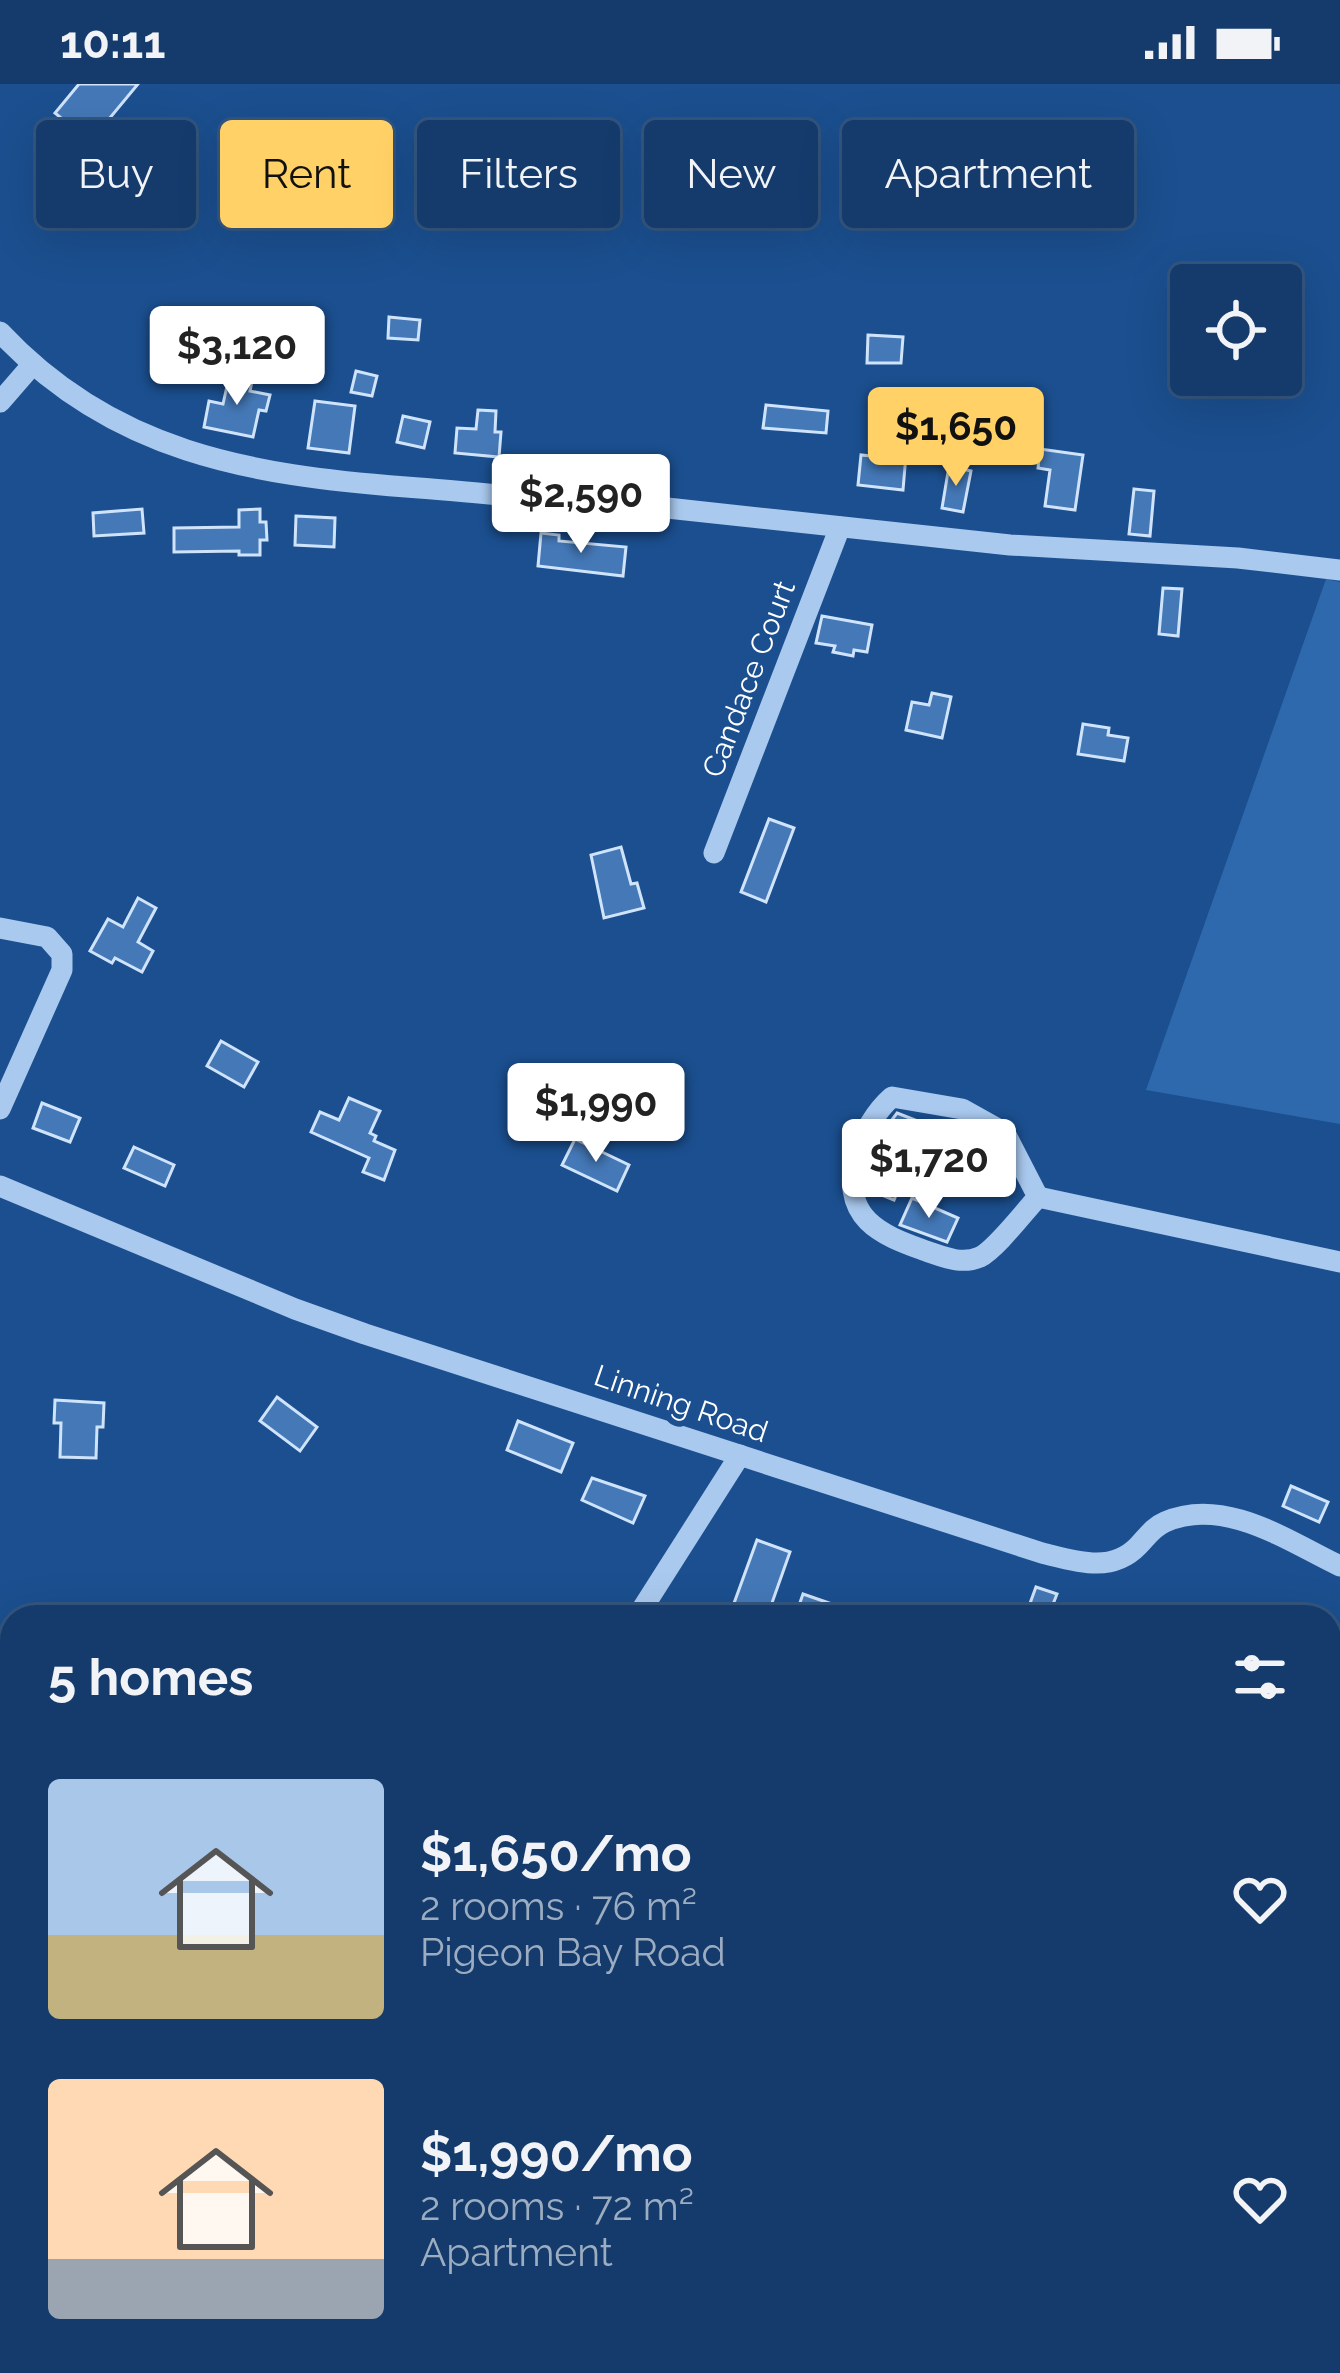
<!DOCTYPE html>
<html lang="en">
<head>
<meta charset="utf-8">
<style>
	body { margin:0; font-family:Raleway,sans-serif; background:#1d4271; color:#f1f3f6; height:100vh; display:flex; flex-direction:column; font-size:45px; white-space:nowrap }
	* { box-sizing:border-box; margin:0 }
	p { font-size:39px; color:#9dadc1 }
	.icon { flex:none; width:66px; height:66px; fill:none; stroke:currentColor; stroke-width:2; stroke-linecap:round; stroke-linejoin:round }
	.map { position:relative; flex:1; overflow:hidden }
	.panel { position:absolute; left:0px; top:1521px; width:1341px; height:768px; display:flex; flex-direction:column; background:#143b6b; border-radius:36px 36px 0 0; box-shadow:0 12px 48px #0002,0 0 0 3px #33557e }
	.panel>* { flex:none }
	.banner { position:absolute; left:36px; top:36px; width:1269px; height:108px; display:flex; gap:24px }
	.fabs { position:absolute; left:1170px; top:180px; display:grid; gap:24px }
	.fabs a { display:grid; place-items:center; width:132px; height:132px; border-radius:12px; background:#143b6b; box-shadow:0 12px 48px #0002,0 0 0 3px #33557e; font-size:60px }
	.price { position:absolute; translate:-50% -102px; padding:0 27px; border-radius:12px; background:#fff; color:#222; font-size:39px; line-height:78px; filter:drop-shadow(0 3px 6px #0008) }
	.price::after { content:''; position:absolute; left:50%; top:72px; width:36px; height:27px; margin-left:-18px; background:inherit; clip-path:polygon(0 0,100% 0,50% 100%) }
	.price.selected { background:#ffd166; color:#111 }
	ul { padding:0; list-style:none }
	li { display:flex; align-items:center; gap:36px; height:300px; padding:0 48px }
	li span { display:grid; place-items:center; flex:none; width:336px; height:240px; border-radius:12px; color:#555 }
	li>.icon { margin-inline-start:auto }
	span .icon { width:144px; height:144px; fill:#fffc; stroke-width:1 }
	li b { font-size:51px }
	h2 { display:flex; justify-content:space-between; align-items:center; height:144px; padding:0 48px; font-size:51px }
	.tag { padding:0 42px; border-radius:12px; background:#143b6b; box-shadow:0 12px 48px #0002,0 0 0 3px #33557e; font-size:42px; line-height:108px }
	.tag.selected { background:#ffd166; color:#111 }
	.status { display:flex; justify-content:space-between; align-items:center; height:84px; padding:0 60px; background:#143b6b; direction:ltr }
	.status svg { height:33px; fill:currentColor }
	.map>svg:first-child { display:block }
</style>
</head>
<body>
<div class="status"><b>10:11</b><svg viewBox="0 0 49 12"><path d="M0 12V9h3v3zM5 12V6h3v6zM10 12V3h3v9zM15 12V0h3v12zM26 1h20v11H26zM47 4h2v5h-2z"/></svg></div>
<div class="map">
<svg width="1340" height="2289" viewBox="0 0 1340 2289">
	<rect width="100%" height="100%" fill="#1b4f8f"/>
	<path fill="#2e69ad" d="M1326,495L1340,498V1040L1146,1006Z"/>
	<g fill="#4478b7" stroke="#cfe3fa" stroke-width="3">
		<path d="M79,0H138L90,58L55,29Z"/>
		<path d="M217,228L239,240L227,262L205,250Z"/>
		<path d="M389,233L420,236L418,256L388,254Z"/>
		<path d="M868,251L903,253L901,279H867Z"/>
		<path d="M356,287L377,292L372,312L351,308Z"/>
		<path d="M230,289L253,293L250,307L270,311L266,327L259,326L253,353L204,343L209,317L223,320Z"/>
		<path d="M315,317L355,322L349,369L308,364Z"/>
		<path d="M766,321L828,327L826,349L763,344Z"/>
		<path d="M478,326L496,327L495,348H501L499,373L455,369L457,344L476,345Z"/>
		<path d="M403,332L430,338L424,364L397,358Z"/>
		<path d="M1040,365L1083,371L1075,426L1045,422L1050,386L1038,384Z"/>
		<path d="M891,369L906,371L903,406L858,401L861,371L891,374Z"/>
		<path d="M949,382L971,387L963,428L942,424Z"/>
		<path d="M1134,405L1154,407L1150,452L1129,450Z"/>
		<path d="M142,425L144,449L94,452L93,429Z"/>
		<path d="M260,425V438H266L267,456H260V471H239V467L174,468V444L239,443V426Z"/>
		<path d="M296,432L335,434L334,463L295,461Z"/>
		<path d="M541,449L559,451V457L626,463L623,492L538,482Z"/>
		<path d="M1163,504L1182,505L1178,552L1159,550Z"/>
		<path d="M822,532L872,541L867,568L854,566L853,572L833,568L835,562L816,559Z"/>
		<path d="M932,609L951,613L942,654L906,646L912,618L929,621Z"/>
		<path d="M1083,640L1109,644L1108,651L1128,654L1124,677L1078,670Z"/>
		<path d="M769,735L794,744L766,818L741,808Z"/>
		<path d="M621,763L631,800L637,799L644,824L604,834L591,771Z"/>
		<path d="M138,814L156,824L138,858L153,867L142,888L115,874L112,879L90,867L108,835L123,843Z"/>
		<path d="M221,957L258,978L244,1003L207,982Z"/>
		<path d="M349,1014L380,1027L370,1049L376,1052L374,1057L395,1066L384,1096L363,1088L369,1074L311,1048L320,1028L339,1036Z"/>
		<path d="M42,1019L80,1034L70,1058L33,1044Z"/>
		<path d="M897,1029L987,1064L973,1096L913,1071L894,1116L869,1106L868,1087L888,1041Z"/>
		<path d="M575,1055L629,1081L617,1107L562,1081Z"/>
		<path d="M134,1063L174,1081L165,1102L124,1084Z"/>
		<path d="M912,1114L958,1134L947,1158L900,1141Z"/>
		<path d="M277,1313L317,1343L300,1367L260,1337Z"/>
		<path d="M55,1316L104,1319L103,1343H97L96,1374L60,1373L61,1339H54Z"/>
		<path d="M518,1337L573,1359L561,1388L507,1366Z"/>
		<path d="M592,1394L645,1412L633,1439L582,1416Z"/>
		<path d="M1291,1402L1328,1418L1319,1438L1283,1422Z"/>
		<path d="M757,1456L790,1468L767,1533H729Z"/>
		<path d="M1036,1503L1057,1510L1048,1533H1025Z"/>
		<path d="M803,1510L829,1519L824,1533H795Z"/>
	</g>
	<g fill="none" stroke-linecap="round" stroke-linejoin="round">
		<g stroke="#a9c9ee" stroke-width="21">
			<path d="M0,248C112,368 250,391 406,403C479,408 552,417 624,423H658L1010,461L1238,474L1340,486"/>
			<path d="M0,318L33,280"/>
			<path d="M714,769L840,443"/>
			<path d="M0,844L47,853L62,870V886L0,1025"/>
			<path d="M892,1013L962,1025L1005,1049L1038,1113C1024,1128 996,1165 980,1173C961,1181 944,1173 926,1167C907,1160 883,1152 868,1137C834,1103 862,1039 892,1013Z"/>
			<path d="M0,1102L295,1225L365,1250L1042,1469C1075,1477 1111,1490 1138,1462C1147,1453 1153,1443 1165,1438C1224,1412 1288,1457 1340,1482"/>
			<path d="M1038,1113L1340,1178"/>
			<path d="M637,1533L740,1371"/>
			<path d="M1329,1595L1340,1572"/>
			<path d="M0,1931L12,1936"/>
			<path d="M1329,2219L1340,2232"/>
			<path d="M1324,2289L1340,2278"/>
		</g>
	</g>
	<g text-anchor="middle" stroke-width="12" stroke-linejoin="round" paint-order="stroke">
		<g font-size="30" fill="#fff" stroke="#1b4f8f">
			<text transform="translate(749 595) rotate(-69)" y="10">Candace Court</text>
			<text transform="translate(681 1320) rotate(19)" y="10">Linning Road</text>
		</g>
	</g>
</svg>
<div class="fabs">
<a><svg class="icon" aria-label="locate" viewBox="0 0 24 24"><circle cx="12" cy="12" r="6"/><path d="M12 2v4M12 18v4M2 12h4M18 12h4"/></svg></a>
</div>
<b class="price" style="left:237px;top:324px">$3,120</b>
<b class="price selected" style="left:956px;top:405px">$1,650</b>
<b class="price" style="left:581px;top:472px">$2,590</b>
<b class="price" style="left:596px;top:1081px">$1,990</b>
<b class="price" style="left:929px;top:1137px">$1,720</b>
<div class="banner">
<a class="tag">Buy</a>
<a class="tag selected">Rent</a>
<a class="tag">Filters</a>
<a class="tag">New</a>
<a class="tag">Apartment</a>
</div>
<section class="panel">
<h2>5 homes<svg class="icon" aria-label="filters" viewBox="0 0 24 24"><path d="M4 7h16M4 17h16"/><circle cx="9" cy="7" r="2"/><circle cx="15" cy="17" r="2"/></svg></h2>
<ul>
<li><span style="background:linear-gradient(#a9c7e8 65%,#c2b280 0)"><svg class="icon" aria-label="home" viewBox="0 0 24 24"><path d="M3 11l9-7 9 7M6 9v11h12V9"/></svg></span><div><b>$1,650/mo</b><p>2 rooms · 76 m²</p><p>Pigeon Bay Road</p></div><svg class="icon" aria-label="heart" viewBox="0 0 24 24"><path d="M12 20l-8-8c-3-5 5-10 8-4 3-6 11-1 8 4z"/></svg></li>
<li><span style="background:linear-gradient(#ffd9b3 75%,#9aa5b1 0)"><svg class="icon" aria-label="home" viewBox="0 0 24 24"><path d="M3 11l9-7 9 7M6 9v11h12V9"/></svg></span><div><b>$1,990/mo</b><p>2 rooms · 72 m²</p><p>Apartment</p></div><svg class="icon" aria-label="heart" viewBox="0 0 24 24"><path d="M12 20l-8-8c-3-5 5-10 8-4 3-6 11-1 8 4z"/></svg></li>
</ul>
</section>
</div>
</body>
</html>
